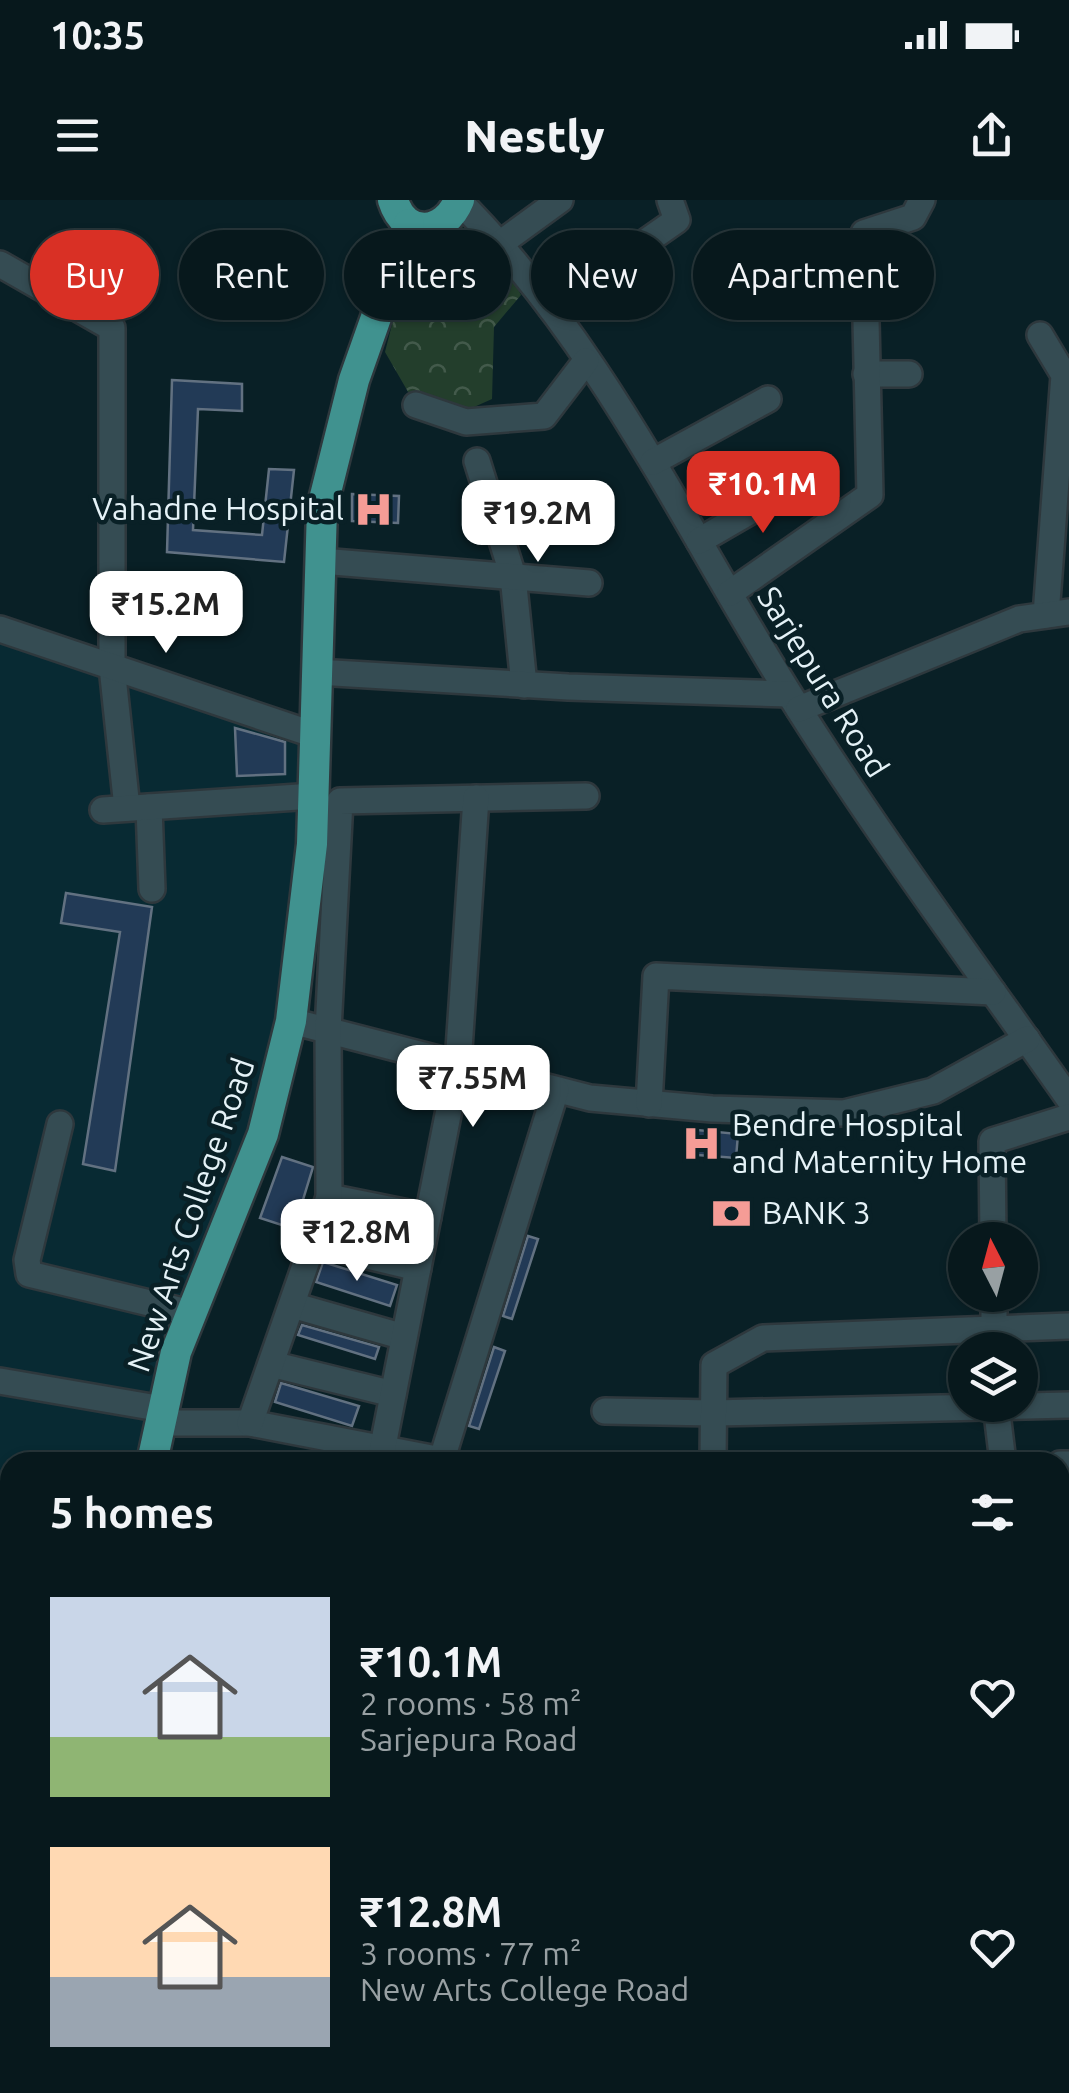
<!DOCTYPE html>
<html lang="en">
<head>
<meta charset="utf-8">
<style>
	body { margin:0; font-family:Ubuntu,sans-serif; background:#102125; color:#f1f3f6; height:100vh; display:flex; flex-direction:column; font-size:38px; white-space:nowrap }
	* { box-sizing:border-box; margin:0 }
	p { font-size:32px; color:#98a0a3 }
	.icon { flex:none; width:55px; height:55px; fill:none; stroke:currentColor; stroke-width:2; stroke-linecap:round; stroke-linejoin:round }
	.map { position:relative; flex:1; overflow:hidden }
	.side { position:absolute; left:0px; top:1252px; width:1070px; height:642px; display:flex; flex-direction:column; background:#07181c; border-radius:30px 30px 0 0; box-shadow:0 2px 8px #0004,0 0 0 2px #28373b }
	.side>* { flex:none }
	.banner { position:absolute; left:30px; top:30px; width:1010px; height:90px; display:flex; gap:20px }
	.needle { width:65px; rotate:354deg }
	.fabs { position:absolute; left:948px; top:1022px; display:grid; gap:20px }
	.fabs a { display:grid; place-items:center; width:90px; height:90px; border-radius:50%; background:#07181c; box-shadow:0 2px 8px #0004,0 0 0 2px #28373b; font-size:50px }
	.price { position:absolute; translate:-50% -85px; padding:0 22px; border-radius:20px; background:#fff; color:#222; font-size:32px; line-height:65px; filter:drop-shadow(0 2px 5px #0008) }
	.price::after { content:''; position:absolute; left:50%; top:60px; width:30px; height:22px; margin-left:-15px; background:inherit; clip-path:polygon(0 0,100% 0,50% 100%) }
	.price.active { background:#d93025; color:#fff }
	ul { padding:0; list-style:none }
	li { display:flex; align-items:center; gap:30px; height:250px; padding:0 50px }
	li span { display:grid; place-items:center; flex:none; width:280px; height:200px; border-radius:0px; color:#555 }
	li>.icon { margin-inline-start:auto }
	span .icon { width:120px; height:120px; fill:#fffc; stroke-width:1 }
	li b { font-size:42px }
	h2 { display:flex; justify-content:space-between; align-items:center; height:120px; padding:0 50px; font-size:42px }
	.tag { padding:0 35px; border-radius:45px; background:#07181c; box-shadow:0 2px 8px #0004,0 0 0 2px #28373b; font-size:35px; line-height:90px }
	.tag.active { background:#d93025; color:#fff }
	.status { display:flex; justify-content:space-between; align-items:center; height:70px; padding:0 50px; background:#07181c; direction:ltr }
	.status svg { height:28px; fill:currentColor }
	header { display:flex; justify-content:space-between; align-items:center; height:130px; padding:0 50px; background:#07181c; font-size:45px; font-weight:800 }
	.map>svg:first-child { display:block }
</style>
</head>
<body>
<div class="status"><b>10:35</b><svg viewBox="0 0 49 12"><path d="M0 12V9h3v3zM5 12V6h3v6zM10 12V3h3v9zM15 12V0h3v12zM26 1h20v11H26zM47 4h2v5h-2z"/></svg></div>
<header><svg class="icon" aria-label="menu" viewBox="0 0 24 24"><path d="M4 6h16M4 12h16M4 18h16"/></svg>Nestly<svg class="icon" aria-label="share" viewBox="0 0 24 24"><path d="M12 15V3M7 8l5-5 5 5M5 13v7h14v-7"/></svg></header>
<div class="map">
<svg width="1069" height="1893" viewBox="0 0 1069 1893">
	<defs>
		<pattern id="park-crowns" width="20" height="18" patternUnits="userSpaceOnUse" patternTransform="scale(2.5)"><rect width="20" height="18" fill="#233e2c"/><path d="M2 6a3 3 0 1 1 6 0M12 15a3 3 0 1 1 6 0" fill="none" stroke="#435a4b"/></pattern>
	</defs>
	<rect width="100%" height="100%" fill="#092026"/>
	<path fill="#082a33" d="M0,429L315,535L291,821L146,1262H10V1556L0,1554Z"/>
	<g fill="url(#park-crowns)">
		<path d="M460,25L507,68L521,95L494,127L492,199L465,211L411,197L385,152L398,101Z"/>
		<path d="M10,1613V1885H38L0,1893V1628Z"/>
	</g>
	<g fill="#223a56" stroke="#627181" stroke-width="2.5">
		<path d="M172,180L242,184V211L198,209L193,330L262,335L269,269L294,270L284,362L167,352Z"/>
		<path d="M352,294L399,296L398,323L352,321Z"/>
		<path d="M235,528L285,542V574L237,576Z"/>
		<path d="M66,693L152,707L115,971L83,964L120,732L61,723Z"/>
		<path d="M687,929L738,934L736,958L685,954Z"/>
		<path d="M282,957L313,967L294,1029L260,1018Z"/>
		<path d="M351,1018L409,1030L408,1036Z"/>
		<path d="M528,1036L538,1039L512,1119L503,1116Z"/>
		<path d="M323,1062L397,1085L390,1106L316,1082Z"/>
		<path d="M302,1125L379,1147L375,1159L298,1135Z"/>
		<path d="M494,1147L505,1151L479,1229L469,1226Z"/>
		<path d="M281,1183L359,1206L352,1226L275,1202Z"/>
	</g>
	<g fill="none" stroke-linecap="round" stroke-linejoin="round">
		<defs>
			<g id="minor">
				<path d="M459,1C600,142 685,327 790,495C877,634 975,765 1069,899"/>
				<path d="M501,43L560,0"/>
				<path d="M0,64L112,128V467L127,608"/>
				<path d="M551,108L677,20L670,0"/>
				<path d="M1040,135L1064,175L1046,415"/>
				<path d="M866,174H909"/>
				<path d="M416,205L466,222L544,216L586,161"/>
				<path d="M477,261L513,376L524,485"/>
				<path d="M653,262L768,199"/>
				<path d="M699,341L799,283"/>
				<path d="M321,361L589,383"/>
				<path d="M730,393L870,295L864,33L913,17L922,0"/>
				<path d="M0,429L315,535"/>
				<path d="M317,472L568,487L789,494"/>
				<path d="M799,509L1019,419L1069,412"/>
				<path d="M149,607L152,689"/>
				<path d="M103,610L313,596"/>
				<path d="M291,821L590,898L712,909L844,913L933,891L1027,839"/>
				<path d="M649,904L656,776L993,792"/>
				<path d="M60,924L27,1060L29,1074L191,1113"/>
				<path d="M329,997L428,1017"/>
				<path d="M993,1040L992,941L1069,917"/>
				<path d="M313,1043L418,1068"/>
				<path d="M994,1095V1150"/>
				<path d="M292,1105L404,1137"/>
				<path d="M271,1164L393,1194"/>
				<path d="M0,1181L163,1209"/>
				<path d="M996,1205L1003,1262"/>
				<path d="M605,1211L714,1213L1069,1205"/>
				<path d="M160,1223H250L452,1262"/>
				<path d="M250,1223L329,997L328,830L340,601L586,596"/>
				<path d="M382,1251L458,864L476,598"/>
				<path d="M441,1262L556,890"/>
				<path d="M713,1262L714,1165L763,1138L1069,1126"/>
				<path d="M1060,1264H1069"/>
				<path d="M1060,1323H1069"/>
				<path d="M1060,1390H1069"/>
				<path d="M1060,1510L1069,1509"/>
				<path d="M0,1554L10,1556"/>
				<path d="M1060,1573H1069"/>
				<path d="M1060,1630H1069"/>
				<path d="M1060,1698L1069,1697"/>
				<path d="M160,1885L162,1893"/>
				<path d="M773,1885L774,1893"/>
				<path d="M72,1893L105,1885"/>
			</g>
			<g id="major">
				<path d="M393,0C405,39 445,35 459,0"/>
				<path d="M152,1262L176,1152L263,934L291,821L312,644L322,308L354,180L409,24"/>
				<path d="M0,1612L10,1598"/>
			</g>
		</defs>
		<use href="#minor" stroke="#2e383d" stroke-width="30"/>
		<use href="#major" stroke="#2e383d" stroke-width="35"/>
		<use href="#minor" stroke="#354c53" stroke-width="25"/>
		<use href="#major" stroke="#40928f" stroke-width="30"/>
	</g>
	<defs>
		<symbol id="hospital-bare" viewBox="-9 -9 18 18"><path d="M-5-5h3v3.5h4V-5h3V5h-3V1.5h-4V5h-3Z" fill="#f59c96" stroke="#092026" stroke-width="2.5" paint-order="stroke"/></symbol>
		<symbol id="bank-bare" viewBox="-9 -9 18 18"><path d="M-6-4H6V4H-6ZM0-2.3a2.3 2.3 0 1 0 0 4.6a2.3 2.3 0 1 0 0-4.6Z" fill="#f59c96" stroke="#092026" stroke-width="2.5" paint-order="stroke"/></symbol>
	</defs>
	<g fill-rule="evenodd">
		<use href="#hospital-bare" x="346" y="282" width="55" height="55"/>
		<use href="#hospital-bare" x="674" y="916" width="55" height="55"/>
		<use href="#bank-bare" x="704" y="986" width="55" height="55"/>
	</g>
	<g text-anchor="middle" stroke-width="9" stroke-linejoin="round" paint-order="stroke">
		<g font-size="32" fill="#e5f2f7" stroke="#092026" text-anchor="start">
			<text x="344" y="320" text-anchor="end">Vahadne Hospital</text>
			<text x="732" y="936">Bendre Hospital<tspan x="732" dy="37">and Maternity Home</tspan></text>
			<text x="762" y="1024">BANK 3</text>
		</g>
		<g font-size="32" fill="#e5f2f7" stroke="#092026">
			<text transform="translate(823 482) rotate(58)" y="11">Sarjepura Road</text>
			<text transform="translate(191 1015) rotate(-71)" y="11">New Arts College Road</text>
		</g>
	</g>
</svg>
<div class="fabs">
<a><svg class="needle" viewBox="-14 -14 28 28"><path d="M0-13l5 13h-10z" fill="#e53935"/><path d="M0 13l5-13h-10z" fill="#98a0a3"/></svg></a>
<a><svg class="icon" aria-label="layers" viewBox="0 0 24 24"><path d="M12 4l9 5-9 5-9-5zM3 14l9 5 9-5"/></svg></a>
</div>
<b class="price active" style="left:763px;top:336px">₹10.1M</b>
<b class="price" style="left:538px;top:365px">₹19.2M</b>
<b class="price" style="left:166px;top:456px">₹15.2M</b>
<b class="price" style="left:473px;top:930px">₹7.55M</b>
<b class="price" style="left:357px;top:1084px">₹12.8M</b>
<div class="banner">
<a class="tag active">Buy</a>
<a class="tag">Rent</a>
<a class="tag">Filters</a>
<a class="tag">New</a>
<a class="tag">Apartment</a>
</div>
<section class="side">
<h2>5 homes<svg class="icon" aria-label="filters" viewBox="0 0 24 24"><path d="M4 7h16M4 17h16"/><circle cx="9" cy="7" r="2"/><circle cx="15" cy="17" r="2"/></svg></h2>
<ul>
<li><span style="background:linear-gradient(#c9d6e8 70%,#8fb573 0)"><svg class="icon" aria-label="home" viewBox="0 0 24 24"><path d="M3 11l9-7 9 7M6 9v11h12V9"/></svg></span><div><b>₹10.1M</b><p>2 rooms · 58 m²</p><p>Sarjepura Road</p></div><svg class="icon" aria-label="heart" viewBox="0 0 24 24"><path d="M12 20l-8-8c-3-5 5-10 8-4 3-6 11-1 8 4z"/></svg></li>
<li><span style="background:linear-gradient(#ffd9b3 65%,#9aa5b1 0)"><svg class="icon" aria-label="home" viewBox="0 0 24 24"><path d="M3 11l9-7 9 7M6 9v11h12V9"/></svg></span><div><b>₹12.8M</b><p>3 rooms · 77 m²</p><p>New Arts College Road</p></div><svg class="icon" aria-label="heart" viewBox="0 0 24 24"><path d="M12 20l-8-8c-3-5 5-10 8-4 3-6 11-1 8 4z"/></svg></li>
</ul>
</section>
</div>
</body>
</html>
